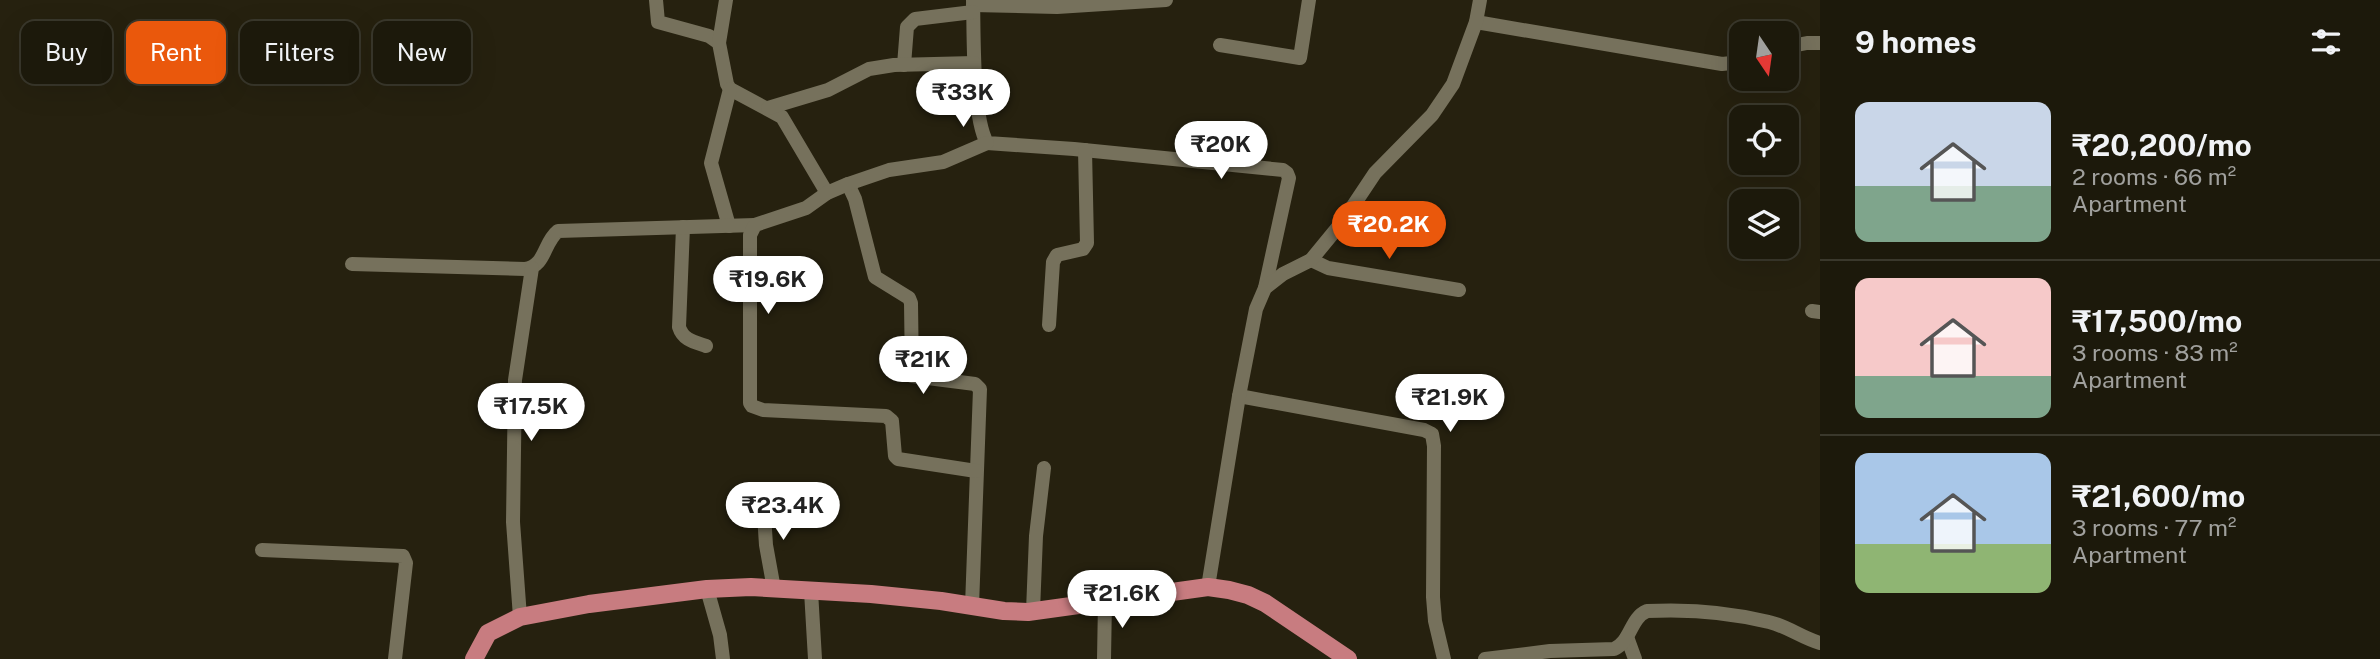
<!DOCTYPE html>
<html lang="en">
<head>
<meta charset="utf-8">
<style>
	body { margin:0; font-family:"Public Sans",sans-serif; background:#292619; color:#f1f3f6; height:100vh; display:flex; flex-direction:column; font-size:26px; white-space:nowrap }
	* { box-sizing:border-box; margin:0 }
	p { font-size:23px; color:#a0a09d }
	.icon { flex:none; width:38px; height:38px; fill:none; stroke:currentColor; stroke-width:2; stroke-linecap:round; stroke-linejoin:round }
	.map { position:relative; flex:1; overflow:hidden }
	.drawer { display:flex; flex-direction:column; background:#1c190b; width:560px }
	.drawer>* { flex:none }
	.guide { position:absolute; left:21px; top:21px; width:665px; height:63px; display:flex; gap:14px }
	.needle { width:46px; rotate:167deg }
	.fabs { position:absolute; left:1729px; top:21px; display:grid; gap:14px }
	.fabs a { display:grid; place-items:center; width:70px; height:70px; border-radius:14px; background:#1c190b; box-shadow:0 7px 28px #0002,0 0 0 2px #3a382c; font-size:35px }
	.price { position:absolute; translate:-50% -60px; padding:0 16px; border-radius:24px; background:#fff; color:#222; font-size:23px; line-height:46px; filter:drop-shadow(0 2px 4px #0008) }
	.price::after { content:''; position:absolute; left:50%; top:42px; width:21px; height:16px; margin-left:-10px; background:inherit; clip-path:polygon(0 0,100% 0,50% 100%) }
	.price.on { background:#ea580c; color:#fff }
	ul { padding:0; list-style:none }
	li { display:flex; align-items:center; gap:21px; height:175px; padding:0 35px }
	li+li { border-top:2px solid #3a382c }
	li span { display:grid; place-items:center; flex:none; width:196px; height:140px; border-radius:14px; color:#555 }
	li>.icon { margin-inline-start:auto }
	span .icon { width:84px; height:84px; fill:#fffc; stroke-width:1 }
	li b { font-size:30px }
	h2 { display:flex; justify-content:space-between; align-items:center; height:84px; padding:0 35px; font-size:30px }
	.tag { padding:0 24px; border-radius:14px; background:#1c190b; box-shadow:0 7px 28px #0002,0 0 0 2px #3a382c; font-size:24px; line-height:63px }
	.tag.on { background:#ea580c; color:#fff }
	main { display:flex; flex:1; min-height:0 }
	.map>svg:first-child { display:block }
</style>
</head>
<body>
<main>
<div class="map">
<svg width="1820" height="659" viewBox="0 0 1820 659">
	<rect width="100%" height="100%" fill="#26210f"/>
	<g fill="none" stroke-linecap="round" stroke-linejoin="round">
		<g stroke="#76715c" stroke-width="14">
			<path d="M656,0L658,22L709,36L719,43L727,84L730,89L782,117L827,193"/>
			<path d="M973,0C974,34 972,116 987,143L1074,149L1283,170L1287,173L1289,178L1265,288"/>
			<path d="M973,5L1057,7L1166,0"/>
			<path d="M1476,22L1722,64L1741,62"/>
			<path d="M719,43L726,0"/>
			<path d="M1220,45L1300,58L1309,0"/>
			<path d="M1787,47L1807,43H1820"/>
			<path d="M904,65L907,27L915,19L973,12"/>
			<path d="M768,108L828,90L869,69L894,65L974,63"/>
			<path d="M848,184L855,199L875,277L909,298L911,303L912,376L975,384L980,389L972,606"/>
			<path d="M729,226L711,163L730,89"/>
			<path d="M683,227L679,327C683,340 694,342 706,346"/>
			<path d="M1311,260L1328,268L1459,290"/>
			<path d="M352,264L525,269C546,266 543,243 558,231L755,225"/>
			<path d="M1812,311L1820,312"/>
			<path d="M1049,325L1053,262L1057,255L1083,249L1087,243L1085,150"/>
			<path d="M1239,396L1424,430L1432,434L1434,446L1433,597L1435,621L1444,659"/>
			<path d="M976,471L898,459L895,456L892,421L886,416L763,410L752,406L750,403V235L755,225L806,208L827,193L848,184L889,170L943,162L987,143"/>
			<path d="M763,499L766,545L774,589"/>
			<path d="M262,550L403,556L406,563L395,659"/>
			<path d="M1208,587L1239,396L1256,309L1265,288L1283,274L1311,260L1343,221L1375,173L1432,115L1453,84L1476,22L1480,0"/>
			<path d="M707,589L720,635L723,659"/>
			<path d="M811,591L815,659"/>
			<path d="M1033,611L1036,536L1044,468"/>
			<path d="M520,617L513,522L515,380L532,268"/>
			<path d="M1627,637L1635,659"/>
			<path d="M1104,659L1105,601"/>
			<path d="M1485,659L1550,651L1614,649C1631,642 1630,618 1647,611C1687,609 1729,612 1769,622C1787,626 1802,638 1820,643"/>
		</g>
		<path stroke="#c87c80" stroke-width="18" d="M474,659L488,633L520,617L589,604L707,589L751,587L871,594L941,601L1004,611L1028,612L1208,587L1229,590L1248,595L1265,603L1348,659"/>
	</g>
</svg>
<div class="fabs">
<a><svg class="needle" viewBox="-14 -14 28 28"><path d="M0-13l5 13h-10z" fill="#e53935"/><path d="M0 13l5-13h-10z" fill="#a0a09d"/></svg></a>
<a><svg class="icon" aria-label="locate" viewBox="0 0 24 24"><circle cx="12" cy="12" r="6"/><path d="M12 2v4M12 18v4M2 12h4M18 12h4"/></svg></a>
<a><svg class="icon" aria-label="layers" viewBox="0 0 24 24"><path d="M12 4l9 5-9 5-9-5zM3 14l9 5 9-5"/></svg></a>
</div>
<b class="price" style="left:963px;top:129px">₹33K</b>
<b class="price" style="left:1221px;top:181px">₹20K</b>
<b class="price on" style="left:1389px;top:261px">₹20.2K</b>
<b class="price" style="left:768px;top:316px">₹19.6K</b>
<b class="price" style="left:923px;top:396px">₹21K</b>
<b class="price" style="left:1450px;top:434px">₹21.9K</b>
<b class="price" style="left:531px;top:443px">₹17.5K</b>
<b class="price" style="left:783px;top:542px">₹23.4K</b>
<b class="price" style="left:1122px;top:630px">₹21.6K</b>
<div class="guide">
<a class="tag">Buy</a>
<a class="tag on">Rent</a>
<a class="tag">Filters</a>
<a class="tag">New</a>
</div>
</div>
<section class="drawer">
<h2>9 homes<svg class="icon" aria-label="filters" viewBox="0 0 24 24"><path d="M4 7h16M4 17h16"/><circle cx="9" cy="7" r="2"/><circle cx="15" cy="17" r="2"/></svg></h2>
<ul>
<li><span style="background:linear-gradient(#c9d6e8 60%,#7fa58c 0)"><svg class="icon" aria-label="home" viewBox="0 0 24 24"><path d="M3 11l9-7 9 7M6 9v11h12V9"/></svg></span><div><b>₹20,200/mo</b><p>2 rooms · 66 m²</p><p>Apartment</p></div></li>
<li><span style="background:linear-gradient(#f6c9c9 70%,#7fa58c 0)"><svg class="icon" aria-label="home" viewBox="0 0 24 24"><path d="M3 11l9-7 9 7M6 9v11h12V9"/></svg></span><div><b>₹17,500/mo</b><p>3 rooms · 83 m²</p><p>Apartment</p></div></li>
<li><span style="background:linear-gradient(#a9c7e8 65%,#8fb573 0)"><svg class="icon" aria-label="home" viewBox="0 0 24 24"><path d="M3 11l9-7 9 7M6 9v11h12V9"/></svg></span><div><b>₹21,600/mo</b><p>3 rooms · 77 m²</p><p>Apartment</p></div></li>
</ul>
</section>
</main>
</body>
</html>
